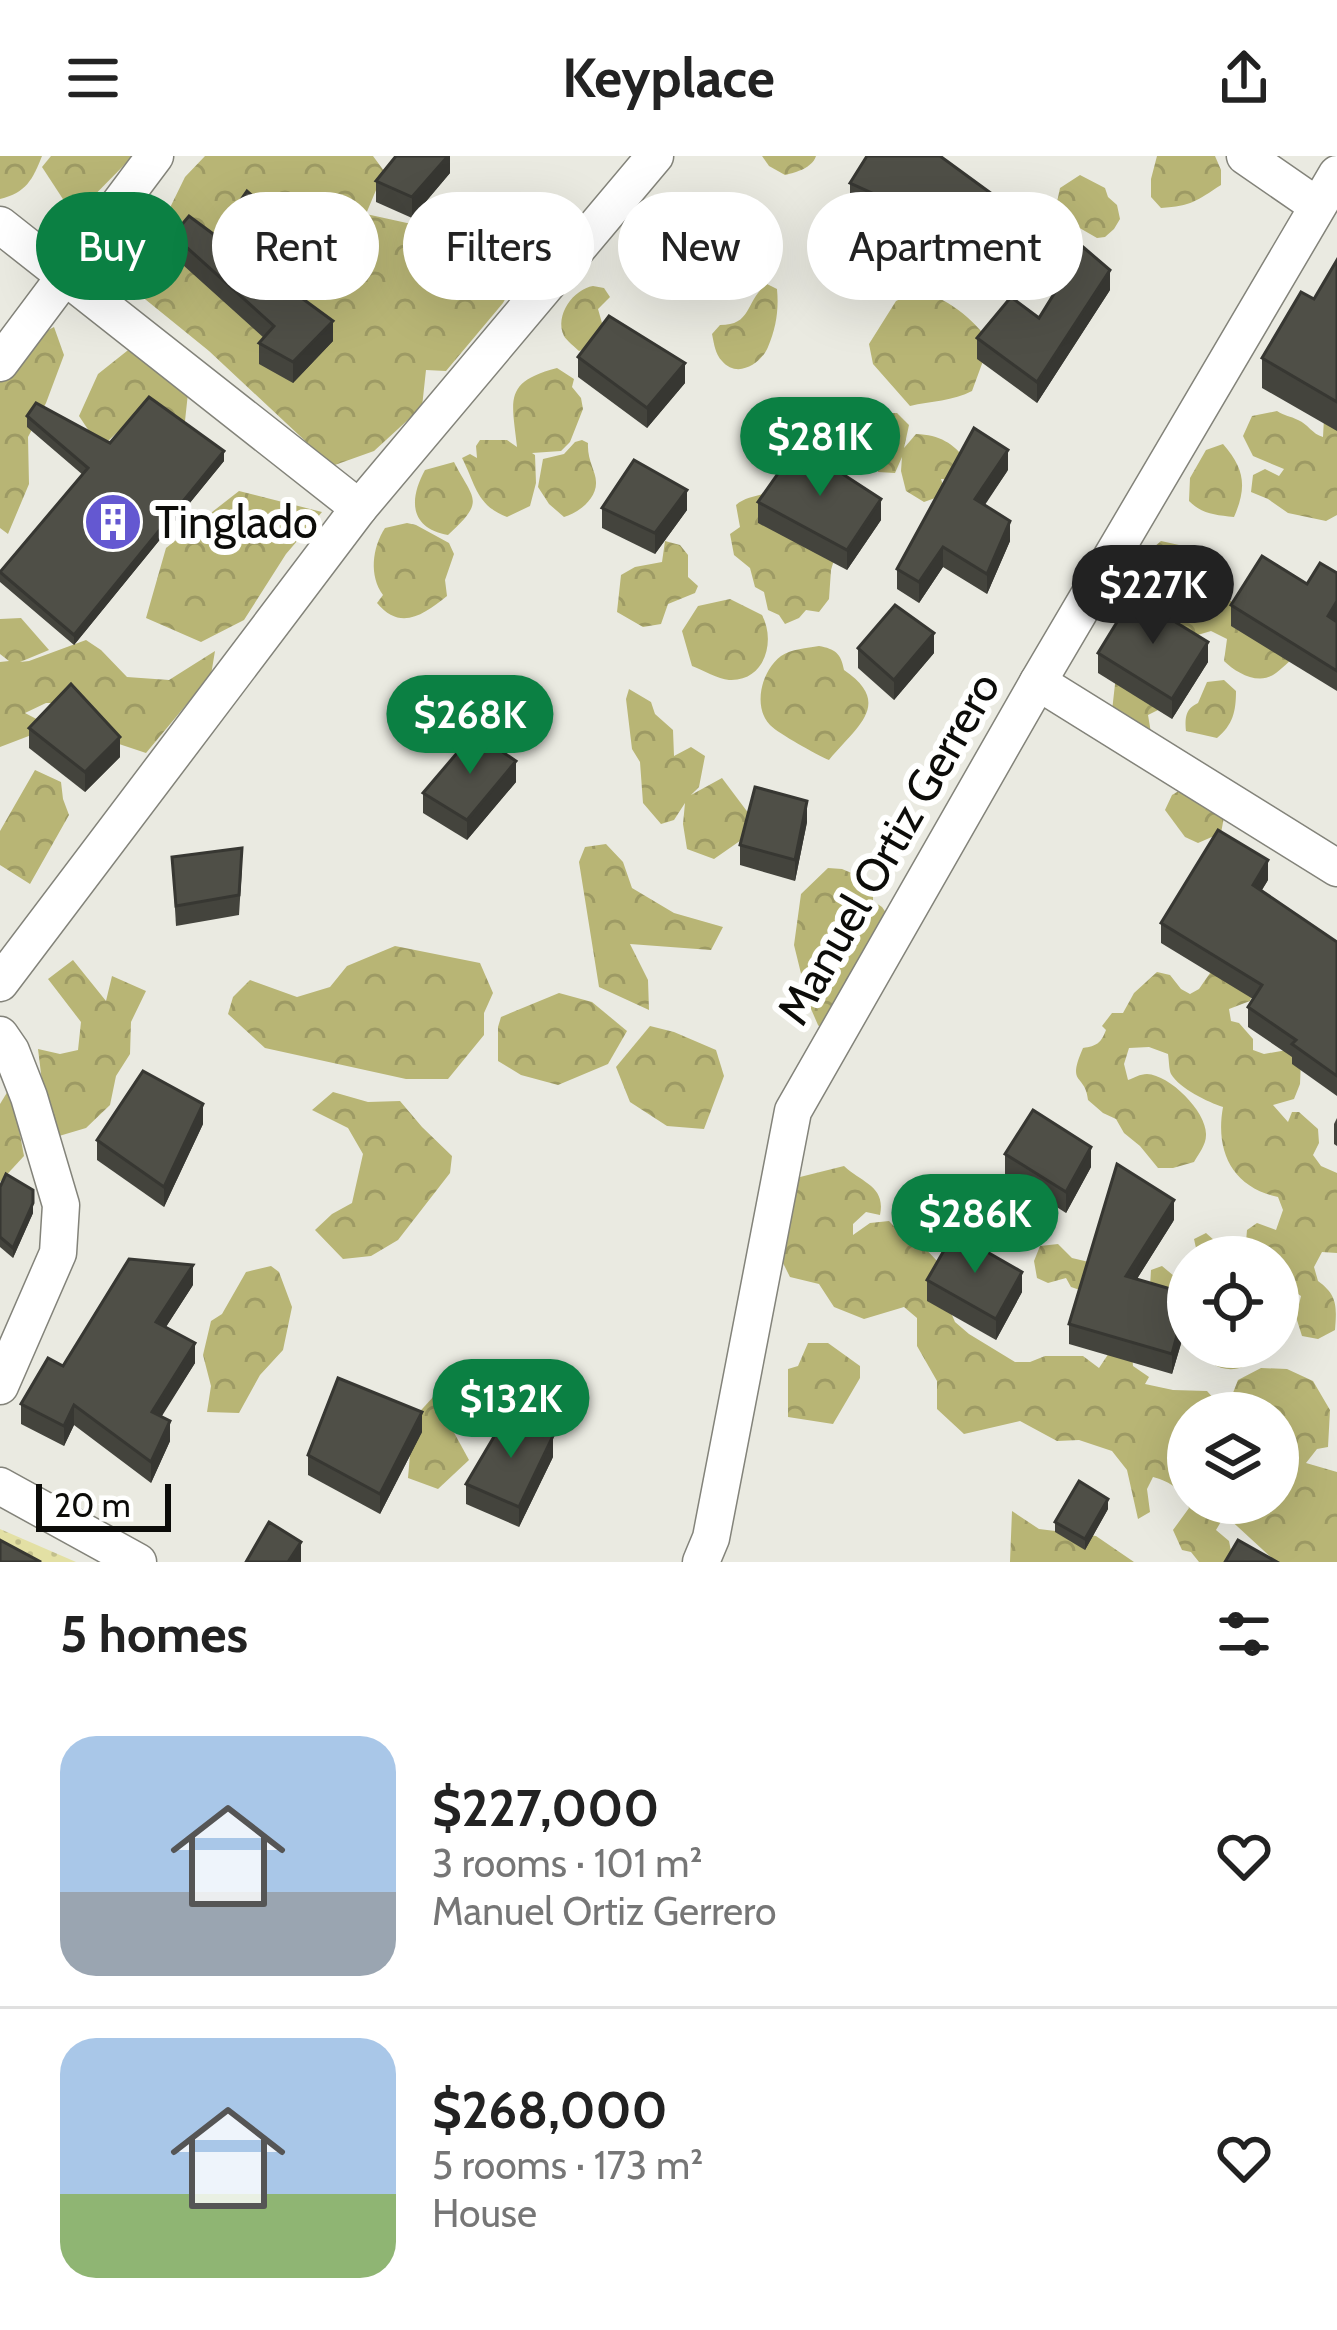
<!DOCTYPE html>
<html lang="en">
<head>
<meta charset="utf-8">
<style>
	body { margin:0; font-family:Cabin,sans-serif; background:#f6f6f6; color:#222; height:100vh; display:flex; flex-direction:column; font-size:45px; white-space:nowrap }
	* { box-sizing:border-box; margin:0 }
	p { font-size:39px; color:#767676 }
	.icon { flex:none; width:66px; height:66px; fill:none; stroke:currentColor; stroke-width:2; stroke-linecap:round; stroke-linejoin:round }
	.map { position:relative; height:1406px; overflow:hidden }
	.side { display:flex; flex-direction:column; background:#fff; flex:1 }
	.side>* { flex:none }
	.guide { position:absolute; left:36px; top:36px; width:1266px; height:108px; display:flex; gap:24px }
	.buttons { position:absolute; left:1167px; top:1080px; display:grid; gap:24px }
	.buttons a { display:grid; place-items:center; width:132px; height:132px; border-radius:50%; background:#fff; box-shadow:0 12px 48px #0002; font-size:60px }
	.scale { position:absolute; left:36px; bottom:30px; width:135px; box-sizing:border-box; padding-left:12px; border:6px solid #0c0c09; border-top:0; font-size:33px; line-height:42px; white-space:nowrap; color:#0c0c09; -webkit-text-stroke:9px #fffffe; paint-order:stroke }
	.price { position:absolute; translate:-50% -102px; padding:0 27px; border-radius:42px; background:#0b8043; color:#fff; font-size:39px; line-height:78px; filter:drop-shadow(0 3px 6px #0008) }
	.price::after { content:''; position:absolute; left:50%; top:72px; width:36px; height:27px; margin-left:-18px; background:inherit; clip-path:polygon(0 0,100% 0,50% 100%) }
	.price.on { background:#222; color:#fff }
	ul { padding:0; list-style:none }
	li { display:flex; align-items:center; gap:36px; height:300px; padding:0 60px }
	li+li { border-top:3px solid #e0e0e0 }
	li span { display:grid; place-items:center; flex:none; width:336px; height:240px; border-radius:36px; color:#555 }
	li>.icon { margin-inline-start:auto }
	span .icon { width:144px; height:144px; fill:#fffc; stroke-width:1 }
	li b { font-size:51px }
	h2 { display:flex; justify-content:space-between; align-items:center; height:144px; padding:0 60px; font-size:51px }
	.chip { padding:0 42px; border-radius:54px; background:#fff; box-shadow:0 12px 48px #0002; font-size:42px; line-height:108px }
	.chip.on { background:#0b8043; color:#fff }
	header { display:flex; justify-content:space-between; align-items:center; height:156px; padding:0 60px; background:#fff; font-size:54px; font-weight:700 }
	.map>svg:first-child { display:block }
</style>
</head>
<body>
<header><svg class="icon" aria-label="menu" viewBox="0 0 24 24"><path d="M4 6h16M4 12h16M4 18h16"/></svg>Keyplace<svg class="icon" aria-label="share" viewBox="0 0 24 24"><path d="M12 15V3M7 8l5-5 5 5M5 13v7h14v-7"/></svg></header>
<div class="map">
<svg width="1337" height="1406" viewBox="0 0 1337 1406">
	<defs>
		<pattern id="grass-dots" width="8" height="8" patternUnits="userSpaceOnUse" patternTransform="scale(3)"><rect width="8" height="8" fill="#e3e0a4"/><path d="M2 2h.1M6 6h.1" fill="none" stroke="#c2bf8c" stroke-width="1.8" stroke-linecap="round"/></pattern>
		<pattern id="forest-crowns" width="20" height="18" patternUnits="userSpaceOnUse" patternTransform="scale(3)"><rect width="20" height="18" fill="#b8b575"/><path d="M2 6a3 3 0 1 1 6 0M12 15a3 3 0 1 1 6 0" fill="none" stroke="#9d9a64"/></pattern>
	</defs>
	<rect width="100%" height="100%" fill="#eaeae1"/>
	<path fill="url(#grass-dots)" d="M0,1373L76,1406H26L0,1390Z"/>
	<g fill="url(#forest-crowns)" fill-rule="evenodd">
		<path d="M0,0H42C33,23 26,37 0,43Z"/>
		<path d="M51,0H133L74,60L42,11Z"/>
		<path d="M205,0H373L384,15L366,58L407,67L428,65L455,42L495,62L506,100H530L503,147L446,215L426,214L422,251L374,295L332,310L209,195L119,122L111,102L114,78L163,66L185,21Z"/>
		<path d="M762,0H816C812,12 797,16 785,19L769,10Z"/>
		<path d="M1157,0H1215L1221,14V29C1196,45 1192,50 1161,52L1151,41V23Z"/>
		<path d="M1080,19L1105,32L1108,41L1117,49L1120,63L1114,73L1105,81L1097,82L1064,63L1056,51L1060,32Z"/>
		<path d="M709,45C729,45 743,54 752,73L740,104L722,118L691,114L673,85C678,62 686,52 709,45Z"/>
		<path d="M767,128L777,133C779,154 776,172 768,191C761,208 737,223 722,205C715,198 714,187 712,178L720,169C753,169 745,144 767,128Z"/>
		<path d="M593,130L604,132L610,141L598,153L604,174L598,189L579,195C576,192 566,184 564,180C554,159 574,133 593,130Z"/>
		<path d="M917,135C946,140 973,163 990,186L972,235C954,245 930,245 910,250L873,208L869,188L896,145Z"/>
		<path d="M54,171L64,199L46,247L28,281L29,328L8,378L0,372V219L22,188Z"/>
		<path d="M132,191L188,237L185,265L123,271L108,285L89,275L79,260L98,218Z"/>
		<path d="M557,212L574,223L572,231L581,242L583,253L570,286L561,295L532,297L535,299L536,327L530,350L507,361C476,349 476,329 462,302L470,298L477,302L476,290L480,284H507L517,291C512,244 503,226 557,212Z"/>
		<path d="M1277,255C1285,260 1290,260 1298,264C1308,268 1312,278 1323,281L1324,262H1337V359L1326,365L1288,357L1268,343L1251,336L1253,319L1265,313L1279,320L1284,313L1253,300L1243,280L1252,260Z"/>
		<path d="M887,257H897L909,269L904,292L916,278C940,279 953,287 967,305L950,324L941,323L944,332L938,341L924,346L906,335L901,315L902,301L895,317L878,316L875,303L854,298C856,272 858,280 875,268C880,265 883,260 887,257Z"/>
		<path d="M582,284L588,287C587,305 596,315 596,326C597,343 578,357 564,361L549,348L538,331L543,303L564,298L575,286Z"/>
		<path d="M1223,288C1245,313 1247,331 1234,361C1215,359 1202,358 1189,345L1190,322L1206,294Z"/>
		<path d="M454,306C474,345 486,344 448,379C409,372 409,343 425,314Z"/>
		<path d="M772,334L841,380L831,414L829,443L819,456L806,454L799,462L785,468L779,459L768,454L764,436L755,431L750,412L734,399L730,378L740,371L736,349C746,340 760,341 772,334Z"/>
		<path d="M239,335L322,356L286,398L244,464L201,486L146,462L166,392Z"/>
		<path d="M407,367L416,369L449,387L454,398L445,424L447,440C424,458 401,476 377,447L383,439C369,420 372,392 385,372Z"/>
		<path d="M665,385L680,389L688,399V421L698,430L695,437L668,448L661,468L643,471L617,456L621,419L635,411L662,406Z"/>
		<path d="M1161,385L1179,389L1192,397L1196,418L1191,443L1199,447L1215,439L1231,445L1233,454L1298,498C1290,504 1281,514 1273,519C1257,529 1235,516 1224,505L1227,483L1211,475L1191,481L1156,466L1162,455L1137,438C1132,412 1142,401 1161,385Z"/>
		<path d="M730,443L762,459C776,485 765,526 729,524C718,523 703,514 692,510L682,475L698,450Z"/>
		<path d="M21,462L49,494L20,506L29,505L86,484L101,494L127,521L169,524L215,495L211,519L146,597L119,588L62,547H46L25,557L46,568L34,578L0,591V506L9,505L0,498V463Z"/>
		<path d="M819,490C835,493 841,497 844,514C894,548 856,571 829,604C817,599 779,578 770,569C752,550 762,514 781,500C791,493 807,492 819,490Z"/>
		<path d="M1120,520L1158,554L1148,559L1151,577L1111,564L1115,528Z"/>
		<path d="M1224,524L1236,535C1236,555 1233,569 1217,582L1186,575C1185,562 1185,553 1198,547L1207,526Z"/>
		<path d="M629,533L651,546L655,558L673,574L674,600L691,591L705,600L699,631L691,639L722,622L752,662L747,680L714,703L687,693L683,668L685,647L674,664L661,668L643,647L640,606L632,593L626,543Z"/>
		<path d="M35,614L61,626L63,643L69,659L30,728L0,709V675Z"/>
		<path d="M1182,633L1224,661L1221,677L1198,687L1185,681L1165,654L1172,639Z"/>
		<path d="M606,688L623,706L632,732L674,757L723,771L711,794L630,788L648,824L649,854L599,831L579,706L585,691Z"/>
		<path d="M828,712L842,713L873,726V745L882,751L891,764L832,886L818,869L808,846L794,789L801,738Z"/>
		<path d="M395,790L480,807L493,837L484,857V879L448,923H406L265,892L228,858L233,841L250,824L297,841L330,831L347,810Z"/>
		<path d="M73,804L106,845L112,820L146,835L131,866L130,898L116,920L110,949L86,972L49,983L38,893L60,898L78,894L81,866L48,823Z"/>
		<path d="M1217,807L1258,822L1250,845L1229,853L1231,865L1239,867L1253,883V894L1264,898L1287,894L1301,904L1300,928L1294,943L1273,949L1288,966L1292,956H1299L1318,973L1319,987L1313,999L1321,1010L1337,1017V1097L1322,1096L1314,1111L1318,1125C1337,1139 1337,1149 1335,1174L1318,1183L1302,1180L1296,1161L1301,1140L1278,1125V1101H1247L1245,1098L1247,1074L1257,1067L1276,1074L1283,1054L1278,1041C1232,1031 1215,995 1223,951C1208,946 1180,933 1171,918C1169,914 1169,904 1168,898L1149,891L1129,892L1124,908L1128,924C1134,922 1140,918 1147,918C1170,919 1207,956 1206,979C1206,989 1199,997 1194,1006L1173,1012H1158L1140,990L1124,977L1116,963L1103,957L1088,944C1085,916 1066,931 1083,892C1097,890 1101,887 1106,874L1102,870L1112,857H1123L1134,837L1157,816L1170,819L1181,833L1190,838L1199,833Z"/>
		<path d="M559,837L592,846L627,875L608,908L558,929L521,919L498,905V871L501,861Z"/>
		<path d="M650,870L674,876L716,894L724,920L704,973L667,970L630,946L616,911Z"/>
		<path d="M11,930L24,1000L0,1026V948Z"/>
		<path d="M333,936L368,946L400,945L422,971L452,1000L450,1017L398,1084L371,1100L343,1103L315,1074L332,1058L352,1047L363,998L348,972L312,954Z"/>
		<path d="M844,1010C862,1027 886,1030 880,1059L866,1056L853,1068V1079L870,1067L889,1065L904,1081L921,1088L938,1106L946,1145L955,1166L969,1178L1015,1206H1030L1045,1200H1083L1099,1212L1115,1188L1132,1198L1133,1210L1149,1221L1145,1228L1173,1234L1207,1235L1216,1245L1229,1247L1238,1224L1261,1212L1287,1213L1313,1225L1330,1254L1328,1291L1317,1293L1306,1307L1337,1316V1406H1276L1225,1359L1216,1374L1229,1385L1231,1395L1228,1406H1199L1191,1396L1182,1394L1173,1374L1189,1352C1181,1334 1172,1326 1153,1321L1147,1333L1150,1356L1138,1363L1127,1314L1112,1295L1079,1284L1057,1285L1020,1265L964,1278L937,1253V1225L917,1190V1162L904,1151L864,1163L834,1151L819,1128L790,1121L772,1085L775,1012L800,1021ZM1188,1257H1278V1347H1188Z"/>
		<path d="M1206,1077L1224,1093L1237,1097L1241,1101H1198L1194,1083Z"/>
		<path d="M1058,1088L1072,1102L1093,1107L1092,1138L1071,1131L1066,1122L1048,1127L1037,1122L1034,1105L1040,1090Z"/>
		<path d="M271,1110L279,1116L292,1151L283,1194L260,1219L239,1257L207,1256L211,1230L203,1199L211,1165L222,1158L246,1116Z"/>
		<path d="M1162,1110L1174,1120L1188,1124V1171L1178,1169L1150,1131L1151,1114Z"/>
		<path d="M808,1187H828L860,1210V1222L833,1268L788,1261V1213L798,1210Z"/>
		<path d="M1210,1191H1254L1257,1204C1241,1214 1227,1217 1211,1207Z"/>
		<path d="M434,1240L469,1304L438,1333L408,1322L413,1263Z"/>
		<path d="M1012,1355L1039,1373L1096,1380L1134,1406H1010Z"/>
	</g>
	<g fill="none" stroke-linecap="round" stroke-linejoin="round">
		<defs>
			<g id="street">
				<path d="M1245,0L1316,49"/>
				<path d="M0,69L359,352"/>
				<path d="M0,207L155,0"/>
				<path d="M1038,526L1337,712"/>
				<path d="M0,827L359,352L655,0"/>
				<path d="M0,879L11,895L29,941L61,1049L58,1097L0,1230"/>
				<path d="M0,1330L138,1406"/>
				<path d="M701,1406L711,1382L793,955L1038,526L1337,18"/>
			</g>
		</defs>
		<use href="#street" stroke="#83837a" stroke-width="39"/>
		<use href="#street" stroke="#fff" stroke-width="36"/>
	</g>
	<g fill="#44443d">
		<path d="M450,0V17L412,62L376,46V25Z"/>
		<path d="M850,27L996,62L971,101L897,59L892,66L850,47Z"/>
		<path d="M173,79L277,82L259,112L333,185L293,227L259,208V187L264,182L173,100Z"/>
		<path d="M1337,104V275L1262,232V202L1314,143Z"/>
		<path d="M1110,134L1037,247L977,203V182L1039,162Z"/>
		<path d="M578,201L685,227L647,272L578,221Z"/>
		<path d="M27,260L110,287L224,305L74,489L0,426V416L83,319L27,271Z"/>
		<path d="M1008,314L984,349L1010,385L987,438L943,411L919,447L897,433V413Z"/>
		<path d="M758,346L881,364L847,414L758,367Z"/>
		<path d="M602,352L687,354L655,398L602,372Z"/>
		<path d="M1337,417V535L1231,470V449Z"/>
		<path d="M858,492L934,497L894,544L858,512Z"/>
		<path d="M1098,497L1208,506L1172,563L1098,517Z"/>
		<path d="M29,572L120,601L85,636L29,592Z"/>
		<path d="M516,626L467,684L423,657V637Z"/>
		<path d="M807,666L795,725L740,709V689Z"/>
		<path d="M172,701L242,712L239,759L176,770Z"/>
		<path d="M1268,724L1261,735L1337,786V940L1292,908V901L1248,871V851L1253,843L1161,787V767Z"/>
		<path d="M1337,962V990L1334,988V968Z"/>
		<path d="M203,968L164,1051L97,1004V984Z"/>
		<path d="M1005,998L1091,1011L1066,1057L1005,1018Z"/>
		<path d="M0,1031L33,1057L13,1102L0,1091Z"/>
		<path d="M1174,1064L1137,1123L1188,1138V1164L1172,1218L1069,1188V1168Z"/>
		<path d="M927,1124L1022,1136L996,1184L927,1145Z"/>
		<path d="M193,1129L166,1171L195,1207L161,1260L170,1285L151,1327L74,1269L64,1290L21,1268V1248L63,1210Z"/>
		<path d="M422,1276L380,1358L308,1319V1299Z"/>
		<path d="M553,1301L519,1371L466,1348V1328Z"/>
		<path d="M1108,1353L1085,1394L1055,1376V1366Z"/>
	</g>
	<g fill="#373732">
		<path d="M448,0H450V17L412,62V41Z"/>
		<path d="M897,39V59L892,66V46Z"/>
		<path d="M996,41V62L971,101V81Z"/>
		<path d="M277,62V82L251,126V105Z"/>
		<path d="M1110,114V134L1037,247V226Z"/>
		<path d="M333,165V185L293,227V206Z"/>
		<path d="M685,207V227L647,272V252Z"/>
		<path d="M1008,294V314L975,364V343Z"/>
		<path d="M224,295V305L74,489V479Z"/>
		<path d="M687,334V354L655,398V377Z"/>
		<path d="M881,343V364L847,414V394Z"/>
		<path d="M1010,365V385L987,438V418Z"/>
		<path d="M943,391V411L919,447V426Z"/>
		<path d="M1337,445V465L1328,480V460Z"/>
		<path d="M934,477V497L894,544V524Z"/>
		<path d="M1208,486V506L1172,563V543Z"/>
		<path d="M120,581V601L85,636V616Z"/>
		<path d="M516,605V626L467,684V664Z"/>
		<path d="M807,645V666L795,725V704Z"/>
		<path d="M1268,704V724L1253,749V729Z"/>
		<path d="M203,948V968L164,1051V1031Z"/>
		<path d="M1091,991V1011L1066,1057V1036Z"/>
		<path d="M1174,1044V1064L1126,1140V1120Z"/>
		<path d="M33,1047V1057L13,1102V1092Z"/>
		<path d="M193,1109V1129L156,1186V1166Z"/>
		<path d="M1022,1116V1136L996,1184V1163Z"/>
		<path d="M1188,1144V1164L1172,1218V1198Z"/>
		<path d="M195,1187V1207L152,1276V1256Z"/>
		<path d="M74,1249V1269L64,1290V1270Z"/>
		<path d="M422,1256V1276L380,1358V1338Z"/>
		<path d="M170,1265V1285L151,1327V1306Z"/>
		<path d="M553,1280V1301L519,1371V1351Z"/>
		<path d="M1108,1343V1353L1085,1394V1383Z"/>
		<path d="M301,1386V1406H288Z"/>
	</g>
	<g fill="#4f4f47" stroke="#373732" stroke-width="3">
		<path d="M396,0H448L412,41L376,25Z"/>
		<path d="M867,0H940L996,41L971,81L897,39L892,46L850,27Z"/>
		<path d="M247,35L277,62L251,105L333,165L293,206L259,187L274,170L173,79L189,60L216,80Z"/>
		<path d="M1083,91L1110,114L1037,226L977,182L1011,141L1039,162Z"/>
		<path d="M1337,104V246L1262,202L1301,136L1314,143Z"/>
		<path d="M609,160L685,207L647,252L578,201Z"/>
		<path d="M149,241L224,295L74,479L0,416L88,312L27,260L36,247L110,287Z"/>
		<path d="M974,272L1008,294L975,343L1010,365L987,418L943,391L919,426L897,413Z"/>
		<path d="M798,289L881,343L847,394L758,346Z"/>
		<path d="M634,304L687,334L655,377L602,352Z"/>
		<path d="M1262,400L1307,428L1320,407L1337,417V445L1328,460L1337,466V515L1231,449Z"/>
		<path d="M1133,440L1208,486L1172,543L1098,497Z"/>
		<path d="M895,449L934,477L894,524L858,492Z"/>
		<path d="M71,528L120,581L85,616L29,572Z"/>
		<path d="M474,577L516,605L467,664L423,637Z"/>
		<path d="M755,631L807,645L795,704L740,689Z"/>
		<path d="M1218,674L1268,704L1253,729L1337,786V920L1292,888L1296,884L1248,851L1262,829L1161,767Z"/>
		<path d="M242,692L239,739L176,750L172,701Z"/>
		<path d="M143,915L203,948L164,1031L97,984Z"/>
		<path d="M1033,954L1091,991L1066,1036L1005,998Z"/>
		<path d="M1117,1008L1174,1044L1126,1120L1188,1138L1172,1198L1069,1168Z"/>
		<path d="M6,1018L33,1034V1047L13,1092L0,1081V1031Z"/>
		<path d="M954,1077L1022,1116L996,1163L927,1124Z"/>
		<path d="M129,1103L193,1109L156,1166L195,1187L152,1256L170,1265L151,1306L74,1249L64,1270L21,1248L48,1202L63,1210Z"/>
		<path d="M338,1222L422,1256L380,1338L308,1299Z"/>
		<path d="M508,1257L553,1280L519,1351L466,1328Z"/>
		<path d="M1079,1325L1108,1343L1085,1383L1055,1366Z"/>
		<path d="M269,1366L301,1386L288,1406H246Z"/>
		<path d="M0,1384L41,1406H0Z"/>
		<path d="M1238,1384L1277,1406H1225Z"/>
	</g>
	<defs>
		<symbol id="building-disc" viewBox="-11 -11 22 22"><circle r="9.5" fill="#6458d1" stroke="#fffffe"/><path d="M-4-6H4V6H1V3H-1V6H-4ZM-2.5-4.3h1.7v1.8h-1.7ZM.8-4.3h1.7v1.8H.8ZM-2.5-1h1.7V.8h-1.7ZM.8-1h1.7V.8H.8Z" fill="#fff"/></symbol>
	</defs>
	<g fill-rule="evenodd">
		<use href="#building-disc" x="80" y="333" width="66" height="66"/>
	</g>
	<g text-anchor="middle" stroke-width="12" stroke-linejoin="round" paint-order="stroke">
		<g font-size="45" fill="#0c0c09" stroke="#fffffe" text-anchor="start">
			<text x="155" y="382">Tinglado</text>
		</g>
		<g font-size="45" fill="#0c0c09" stroke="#fffffe">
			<text transform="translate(888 692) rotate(-60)" y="16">Manuel Ortiz Gerrero</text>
		</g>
	</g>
</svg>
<div class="buttons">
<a><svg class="icon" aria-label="locate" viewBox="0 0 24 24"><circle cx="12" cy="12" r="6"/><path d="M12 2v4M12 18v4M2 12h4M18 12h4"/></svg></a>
<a><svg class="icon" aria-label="layers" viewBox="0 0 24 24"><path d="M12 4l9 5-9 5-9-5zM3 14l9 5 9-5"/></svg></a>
</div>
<div class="scale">20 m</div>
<b class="price" style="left:820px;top:343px">$281K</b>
<b class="price on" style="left:1153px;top:491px">$227K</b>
<b class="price" style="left:470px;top:621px">$268K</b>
<b class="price" style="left:975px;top:1120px">$286K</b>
<b class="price" style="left:511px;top:1305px">$132K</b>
<div class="guide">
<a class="chip on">Buy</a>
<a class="chip">Rent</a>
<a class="chip">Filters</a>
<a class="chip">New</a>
<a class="chip">Apartment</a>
</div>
</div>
<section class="side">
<h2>5 homes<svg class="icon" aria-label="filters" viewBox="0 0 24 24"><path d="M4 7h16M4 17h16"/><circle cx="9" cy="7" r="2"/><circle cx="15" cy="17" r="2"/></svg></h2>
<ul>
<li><span style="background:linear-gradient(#a9c7e8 65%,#9aa5b1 0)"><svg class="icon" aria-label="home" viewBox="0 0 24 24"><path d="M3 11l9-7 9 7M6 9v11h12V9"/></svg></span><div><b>$227,000</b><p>3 rooms · 101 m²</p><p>Manuel Ortiz Gerrero</p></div><svg class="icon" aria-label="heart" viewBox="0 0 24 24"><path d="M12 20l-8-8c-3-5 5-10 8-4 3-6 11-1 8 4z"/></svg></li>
<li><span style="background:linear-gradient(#a9c7e8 65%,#8fb573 0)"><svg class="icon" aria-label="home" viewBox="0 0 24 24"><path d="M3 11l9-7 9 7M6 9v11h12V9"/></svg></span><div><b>$268,000</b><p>5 rooms · 173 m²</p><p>House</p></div><svg class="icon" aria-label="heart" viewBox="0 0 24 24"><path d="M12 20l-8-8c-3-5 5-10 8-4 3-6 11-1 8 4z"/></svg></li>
</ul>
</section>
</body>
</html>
